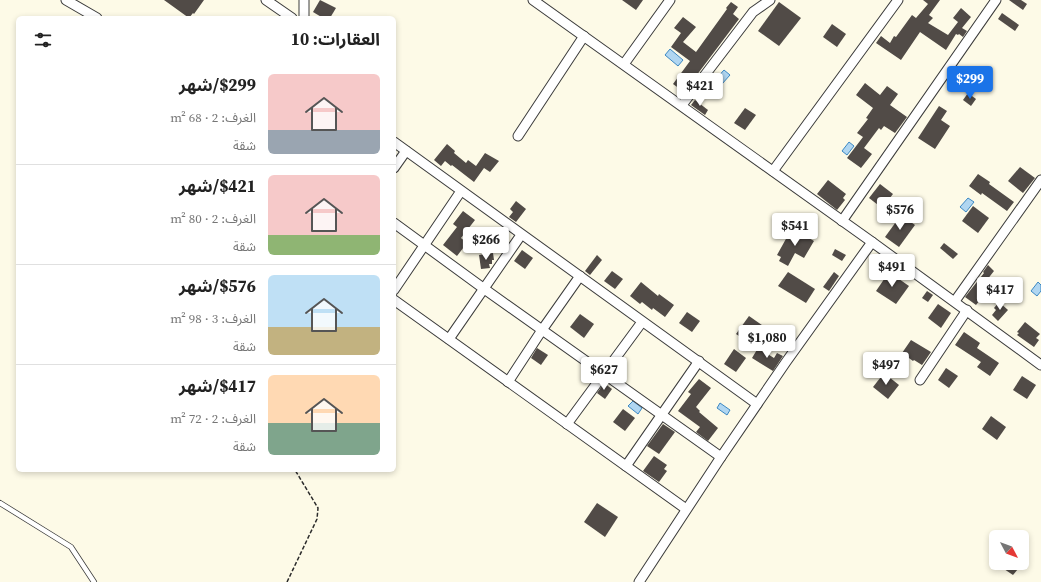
<!DOCTYPE html>
<html lang="ar">
<head>
<meta charset="utf-8">
<style>
	body { margin:0; font-family:"Source Serif 4","Noto Sans Arabic",serif; background:#f6f6f6; color:#222; direction:rtl; height:100vh; display:flex; flex-direction:column; font-size:15px; white-space:nowrap }
	* { box-sizing:border-box; margin:0 }
	p { font-size:13px; color:#767676 }
	.icon { flex:none; width:22px; height:22px; fill:none; stroke:currentColor; stroke-width:2; stroke-linecap:round; stroke-linejoin:round }
	.map { position:relative; flex:1; overflow:hidden; direction:ltr }
	.details { position:absolute; left:16px; top:16px; width:380px; height:456px; display:flex; flex-direction:column; background:#fff; border-radius:6px; box-shadow:0 2px 6px #0003; direction:rtl }
	.details>* { flex:none }
	.needle { width:26px; rotate:131deg }
	.buttons { position:absolute; left:989px; top:530px; display:grid; gap:8px }
	.buttons a { display:grid; place-items:center; width:40px; height:40px; border-radius:6px; background:#fff; box-shadow:0 2px 6px #0003; font-size:20px }
	.price { position:absolute; translate:-50% -34px; padding:0 9px; border-radius:4px; background:#fff; color:#222; font-size:13px; line-height:26px; filter:drop-shadow(0 1px 2px #0008) }
	.price::after { content:''; position:absolute; left:50%; top:24px; width:12px; height:9px; margin-left:-6px; background:inherit; clip-path:polygon(0 0,100% 0,50% 100%) }
	.price.selected { background:#1a73e8; color:#fff }
	ul { padding:0; list-style:none }
	li { display:flex; align-items:center; gap:12px; height:100px; padding:0 16px }
	li+li { border-top:1px solid #e0e0e0 }
	li span { display:grid; place-items:center; flex:none; width:112px; height:80px; border-radius:6px; color:#555 }
	li>.icon { margin-inline-start:auto }
	span .icon { width:48px; height:48px; fill:#fffc; stroke-width:1 }
	li b { font-size:17px }
	h2 { display:flex; justify-content:space-between; align-items:center; height:48px; padding:0 16px; font-size:17px }
	.map>svg:first-child { display:block }
</style>
</head>
<body>
<div class="map">
<svg width="1041" height="582" viewBox="0 0 1041 582">
	<rect width="100%" height="100%" fill="#fdfae7"/>
	<g fill="#b0d6f1" stroke="#3c88c3">
		<path d="M670,49L683,60L678,66L665,55Z"/>
		<path d="M724,70L730,75L722,84L716,79Z"/>
		<path d="M849,142L854,146L847,155L842,151Z"/>
		<path d="M968,198L974,202L966,212L960,207Z"/>
		<path d="M1038,282L1041,285V291L1037,296L1031,291Z"/>
		<path d="M633,401L642,408L638,414L628,406Z"/>
		<path d="M720,403L730,410L727,415L717,408Z"/>
	</g>
	<g fill="#514b47">
		<path d="M164,0H204L194,14L193,13L189,18Z"/>
		<path d="M320,0L336,8L330,18H323L313,12Z"/>
		<path d="M622,0H643L636,10Z"/>
		<path d="M923,0H940L929,15L933,18L928,23L948,35L958,22L953,18L961,8L971,17L962,28L967,31L963,37L959,34L958,35L956,34L946,50L920,32L901,60L876,43L881,36L890,43L894,36L896,37L912,15L916,18L928,4Z"/>
		<path d="M1009,0H1021L1027,4L1023,10Z"/>
		<path d="M731,2L738,7L733,14L739,19L684,92L673,84L690,61L671,47L681,33L674,28L683,17L696,27L683,42L696,52L727,9L726,8Z"/>
		<path d="M779,2L801,18L779,46L758,31Z"/>
		<path d="M1002,13L1019,25L1015,31L998,19Z"/>
		<path d="M832,24L846,34L837,47L823,37Z"/>
		<path d="M865,83L880,95L887,86L898,94L890,105L907,117L895,133L884,126L881,130L879,128L864,148L872,154L861,168L847,158L863,137L857,133L868,119L866,118L873,108L856,95Z"/>
		<path d="M968,93L976,99L971,106L963,100Z"/>
		<path d="M695,100L708,110L705,115L691,105Z"/>
		<path d="M939,106L947,111L941,120L950,126L935,149L918,138Z"/>
		<path d="M745,108L756,115L745,130L734,123Z"/>
		<path d="M447,144L455,151L454,153L466,163L468,160L476,166L485,153L499,161L490,172L484,168L474,182L452,165L451,166L445,161L441,166L434,160Z"/>
		<path d="M1020,167L1035,178L1023,193L1008,181Z"/>
		<path d="M978,174L990,182L989,184L1014,202L1007,211L982,193L981,195L969,186Z"/>
		<path d="M828,180L846,194L843,198L845,200L837,210L817,194Z"/>
		<path d="M880,184L893,194L882,208L869,198Z"/>
		<path d="M516,201L526,209L516,222L509,217L513,212L510,209Z"/>
		<path d="M973,206L989,218L978,233L962,221Z"/>
		<path d="M463,211L475,220L461,238L467,243L457,256L443,245L457,227L453,224Z"/>
		<path d="M901,215L915,225L899,247L885,237Z"/>
		<path d="M792,228L814,241L804,258L795,253L788,266L779,261L781,257L777,255Z"/>
		<path d="M944,243L958,254L953,259L940,248Z"/>
		<path d="M835,249L846,255L842,261L832,255Z"/>
		<path d="M522,250L533,258L525,269L514,261Z"/>
		<path d="M493,253L494,260H492V264H489L490,268L481,269L479,255Z"/>
		<path d="M597,255L602,260L590,275L585,271Z"/>
		<path d="M988,265L994,271L983,285L989,289L976,305L965,297L984,273L983,272Z"/>
		<path d="M612,271L623,279L615,289L604,281Z"/>
		<path d="M788,272L815,289L806,303L778,286Z"/>
		<path d="M834,272L839,276L829,291L823,287Z"/>
		<path d="M889,272L909,286L896,304L876,291Z"/>
		<path d="M641,282L658,296L659,294L674,305L665,317L653,308L652,310L642,302L640,304L630,296Z"/>
		<path d="M927,291L933,295L928,302L922,298Z"/>
		<path d="M999,302L1008,310L998,321L992,315L996,310L994,308Z"/>
		<path d="M938,304L951,313L941,328L928,318Z"/>
		<path d="M687,312L700,321L692,332L679,323Z"/>
		<path d="M580,314L594,324L584,338L570,327Z"/>
		<path d="M749,316L766,328L754,346L736,334Z"/>
		<path d="M1025,322L1040,334L1036,338L1039,340L1034,347L1017,335L1019,333L1017,332Z"/>
		<path d="M964,332L980,343L977,348L999,363L990,376L977,367L981,362L955,345Z"/>
		<path d="M911,340L931,352L922,365L914,360L913,361L902,353Z"/>
		<path d="M537,348L548,355L541,365L531,358Z"/>
		<path d="M758,348L774,358L777,353L783,356L773,371L752,358Z"/>
		<path d="M734,349L746,358L736,372L724,364Z"/>
		<path d="M946,368L958,376L949,388L938,380Z"/>
		<path d="M884,373L899,385L888,399L873,387Z"/>
		<path d="M1022,376L1036,385L1027,399L1013,390Z"/>
		<path d="M699,379L711,388L696,407L700,411L699,412L718,428L708,441L696,432L700,427L678,411L691,394L688,392Z"/>
		<path d="M604,383L612,389L605,399L597,393Z"/>
		<path d="M623,409L635,418L625,431L613,422Z"/>
		<path d="M991,416L1006,427L997,440L982,429Z"/>
		<path d="M663,424L675,432L659,454L647,446Z"/>
		<path d="M654,456L667,465L664,469L667,471L659,482L643,471Z"/>
		<path d="M597,503L618,517L605,537L584,522Z"/>
		<path d="M995,563H1023L1013,575Z"/>
	</g>
	<g fill="none" stroke-linecap="round" stroke-linejoin="round">
		<defs>
			<path id="lane" d="M0,503L71,547L94,582"/>
			<g id="street">
				<path d="M66,0L97,18"/>
				<path d="M266,0L292,18"/>
				<path d="M533,0L872,242L1041,365"/>
				<path d="M304,18V0"/>
				<path d="M624,64L670,0"/>
				<path d="M682,105L753,12L770,0"/>
				<path d="M518,136L584,36"/>
				<path d="M394,142L757,404"/>
				<path d="M394,168L406,151"/>
				<path d="M773,171L898,0"/>
				<path d="M842,221L996,0"/>
				<path d="M394,223L483,288L721,457"/>
				<path d="M394,290L461,191"/>
				<path d="M394,300L686,509"/>
				<path d="M955,301L1041,180"/>
				<path d="M449,339L521,235"/>
				<path d="M920,380L967,310"/>
				<path d="M508,382L542,330L580,276"/>
				<path d="M567,424L642,322"/>
				<path d="M626,466L699,361"/>
				<path d="M639,582L721,457L786,362L872,242"/>
			</g>
		</defs>
		<use href="#lane" stroke="#3c3c3c" stroke-width="6"/>
		<use href="#street" stroke="#3c3c3c" stroke-width="11"/>
		<path stroke="#2b2b2b" stroke-width="1.5" stroke-dasharray="4 2" stroke-linecap="butt" d="M287,582L317,519L318,508L295,470"/>
		<use href="#lane" stroke="#fff" stroke-width="4.5"/>
		<use href="#street" stroke="#fff" stroke-width="9"/>
	</g>
</svg>
<div class="buttons">
<a><svg class="needle" viewBox="-14 -14 28 28"><path d="M0-13l5 13h-10z" fill="#e53935"/><path d="M0 13l5-13h-10z" fill="#767676"/></svg></a>
</div>
<b class="price selected" style="left:970px;top:100px">$299</b>
<b class="price" style="left:700px;top:107px">$421</b>
<b class="price" style="left:900px;top:231px">$576</b>
<b class="price" style="left:795px;top:247px">$541</b>
<b class="price" style="left:486px;top:261px">$266</b>
<b class="price" style="left:892px;top:288px">$491</b>
<b class="price" style="left:1000px;top:311px">$417</b>
<b class="price" style="left:767px;top:359px">$1,080</b>
<b class="price" style="left:886px;top:386px">$497</b>
<b class="price" style="left:604px;top:391px">$627</b>
<section class="details">
<h2>العقارات: 10<svg class="icon" aria-label="filters" viewBox="0 0 24 24"><path d="M4 7h16M4 17h16"/><circle cx="9" cy="7" r="2"/><circle cx="15" cy="17" r="2"/></svg></h2>
<ul>
<li><span style="background:linear-gradient(#f6c9c9 70%,#9aa5b1 0)"><svg class="icon" aria-label="home" viewBox="0 0 24 24"><path d="M3 11l9-7 9 7M6 9v11h12V9"/></svg></span><div><b>$299/شهر</b><p>الغرف: 2 · 68 m²</p><p>شقة</p></div></li>
<li><span style="background:linear-gradient(#f6c9c9 75%,#8fb573 0)"><svg class="icon" aria-label="home" viewBox="0 0 24 24"><path d="M3 11l9-7 9 7M6 9v11h12V9"/></svg></span><div><b>$421/شهر</b><p>الغرف: 2 · 80 m²</p><p>شقة</p></div></li>
<li><span style="background:linear-gradient(#bfe0f5 65%,#c2b280 0)"><svg class="icon" aria-label="home" viewBox="0 0 24 24"><path d="M3 11l9-7 9 7M6 9v11h12V9"/></svg></span><div><b>$576/شهر</b><p>الغرف: 3 · 98 m²</p><p>شقة</p></div></li>
<li><span style="background:linear-gradient(#ffd9b3 60%,#7fa58c 0)"><svg class="icon" aria-label="home" viewBox="0 0 24 24"><path d="M3 11l9-7 9 7M6 9v11h12V9"/></svg></span><div><b>$417/شهر</b><p>الغرف: 2 · 72 m²</p><p>شقة</p></div></li>
</ul>
</section>
</div>
</body>
</html>
